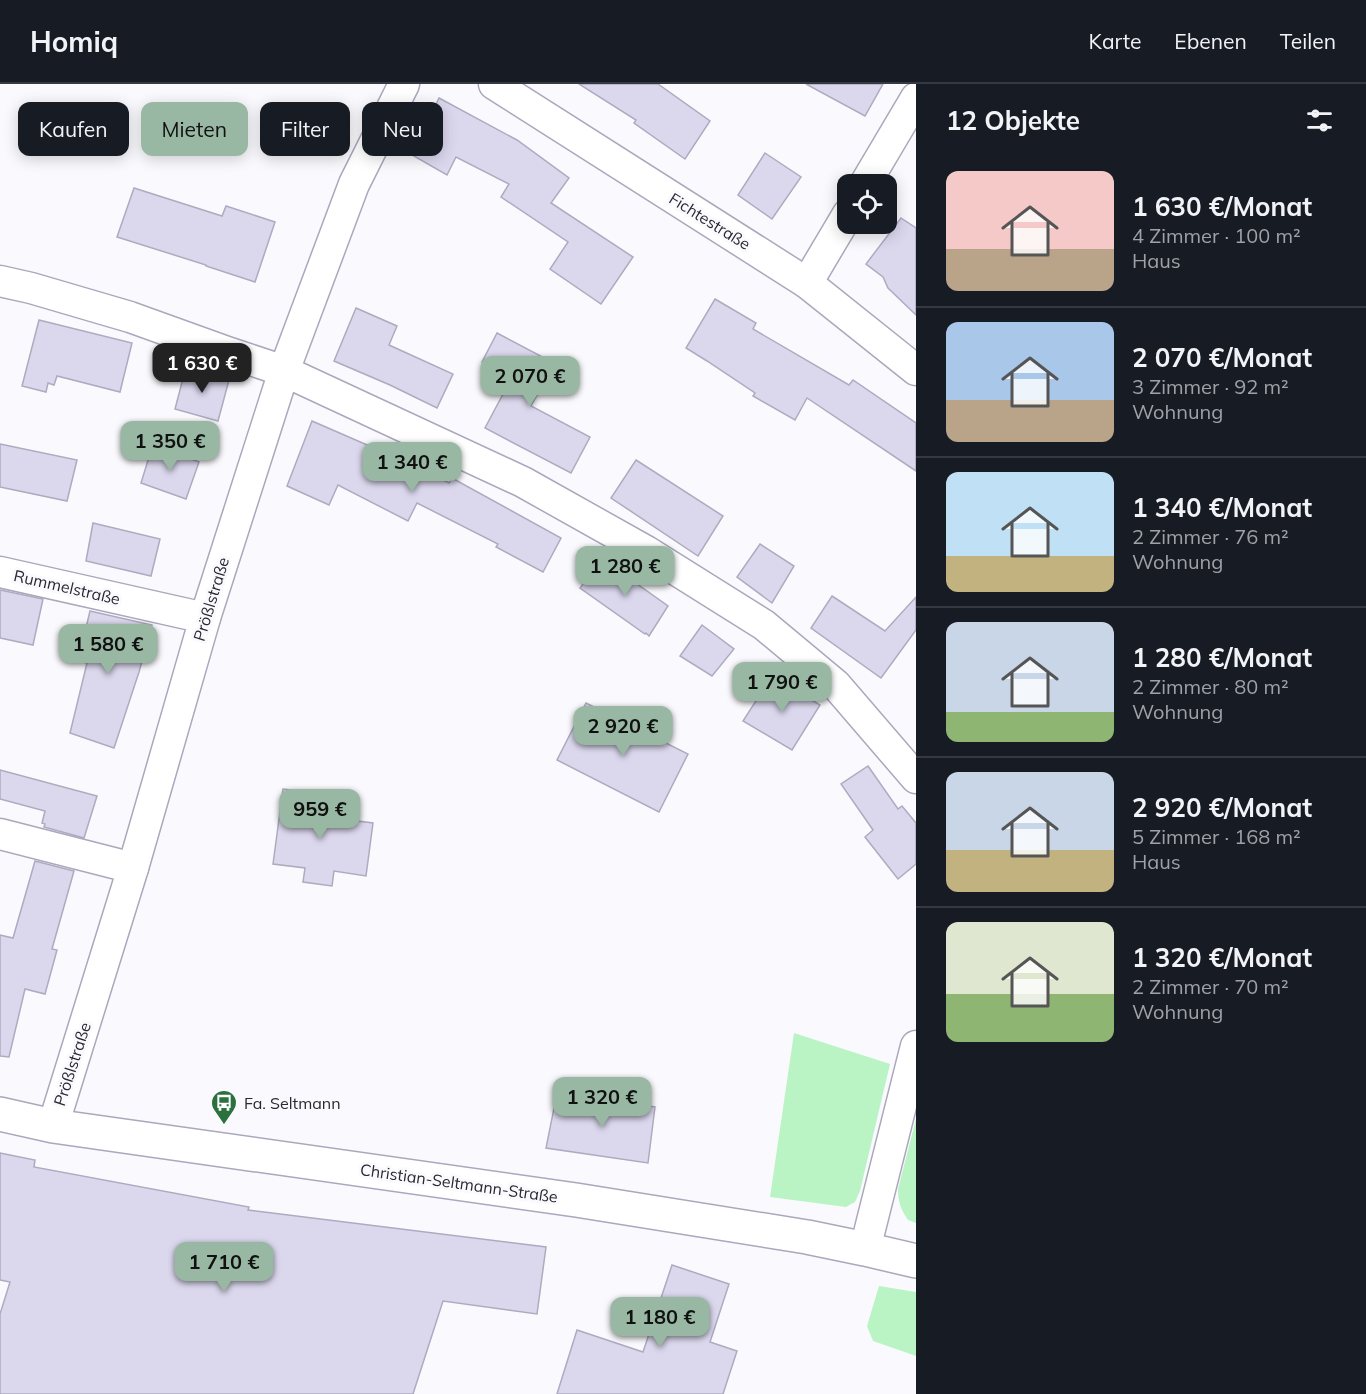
<!DOCTYPE html>
<html lang="de">
<head>
<meta charset="utf-8">
<style>
	body { margin:0; font-family:Mulish,sans-serif; background:#242831; color:#f1f3f6; height:100vh; display:flex; flex-direction:column; font-size:22px; white-space:nowrap }
	* { box-sizing:border-box; margin:0 }
	p { font-size:20px; color:#9ea1a6 }
	.icon { flex:none; width:33px; height:33px; fill:none; stroke:currentColor; stroke-width:2; stroke-linecap:round; stroke-linejoin:round }
	.map { position:relative; flex:1; overflow:hidden }
	.side { display:flex; flex-direction:column; background:#171b24; width:450px }
	.side>* { flex:none }
	.guide { position:absolute; left:18px; top:18px; width:570px; height:54px; display:flex; gap:12px }
	.buttons { position:absolute; left:837px; top:90px; display:grid; gap:12px }
	.buttons a { display:grid; place-items:center; width:60px; height:60px; border-radius:12px; background:#171b24; box-shadow:0 3px 15px #0003; font-size:30px }
	.price { position:absolute; translate:-50% -51px; padding:0 14px; border-radius:12px; background:#98b8a3; color:#111; font-size:20px; line-height:39px; filter:drop-shadow(0 2px 3px #0008) }
	.price::after { content:''; position:absolute; left:50%; top:36px; width:18px; height:14px; margin-left:-9px; background:inherit; clip-path:polygon(0 0,100% 0,50% 100%) }
	.price.on { background:#222; color:#fff }
	ul { padding:0; list-style:none }
	li { display:flex; align-items:center; gap:18px; height:150px; padding:0 30px }
	li+li { border-top:2px solid #363941 }
	li span { display:grid; place-items:center; flex:none; width:168px; height:120px; border-radius:12px; color:#555 }
	li>.icon { margin-inline-start:auto }
	span .icon { width:72px; height:72px; fill:#fffc; stroke-width:1 }
	li b { font-size:26px }
	h2 { display:flex; justify-content:space-between; align-items:center; height:72px; padding:0 30px; font-size:26px }
	.tag { padding:0 21px; border-radius:12px; background:#171b24; box-shadow:0 3px 15px #0003; font-size:21px; line-height:54px }
	.tag.on { background:#98b8a3; color:#111 }
	header { display:flex; align-items:center; gap:36px; box-sizing:border-box; height:84px; padding:0 30px; background:#171b24; border-bottom:2px solid #363941 }
	header strong { font-size:28px }
	nav { display:flex; gap:33px; margin-inline-start:auto; font-size:21px }
	main { display:flex; flex:1; min-height:0 }
	.map>svg:first-child { display:block }
</style>
</head>
<body>
<header>
<strong>Homiq</strong>
<nav><a>Karte</a><a>Ebenen</a><a>Teilen</a></nav>
</header>
<main>
<div class="map">
<svg width="916" height="1310" viewBox="0 0 916 1310">
	<rect width="100%" height="100%" fill="#fafafe"/>
	<g fill="#baf4c4">
		<path d="M794,949L890,980L860,1107L855,1118L846,1123L770,1113Z"/>
		<path d="M916,1035V1139L908,1136C901,1126 898,1118 898,1105Z"/>
		<path d="M879,1202L916,1208V1272L873,1257L867,1242Z"/>
	</g>
	<g fill="#dbd7ed" stroke="#aeaabf" stroke-width="1.5">
		<path d="M579,0H658L710,37L685,75L634,39L636,36Z"/>
		<path d="M806,0H883L865,32Z"/>
		<path d="M439,14L517,56L569,94L551,119L633,173L601,220L550,185L568,158L501,113L509,100L456,73L447,91L412,71Z"/>
		<path d="M765,69L801,93L772,135L738,111Z"/>
		<path d="M134,104L222,132L226,122L275,138L255,198L206,182V181L117,153Z"/>
		<path d="M901,134L916,144V231L888,204L883,193L866,180Z"/>
		<path d="M715,215L756,239L753,245L849,301L853,296L916,339V387L807,314L795,336L753,312L755,309L707,277L686,264Z"/>
		<path d="M356,224L397,242L389,261L453,290L437,324L390,301L334,277Z"/>
		<path d="M39,236L132,259L120,308L57,292L54,301L48,299L46,308L22,302Z"/>
		<path d="M497,249L554,279L531,322L590,353L571,389L485,344L512,293L482,278Z"/>
		<path d="M186,283L229,296L218,337L175,325Z"/>
		<path d="M312,337L381,367L382,365L449,399L452,394L561,454L543,488L496,463L498,460L417,419L408,437L338,401L329,421L287,402Z"/>
		<path d="M0,360L77,376L67,417L0,403Z"/>
		<path d="M153,360L199,378L186,415L141,399Z"/>
		<path d="M636,376L723,432L698,472L611,414Z"/>
		<path d="M93,439L160,455L151,492L86,477Z"/>
		<path d="M760,460L794,482L772,519L737,493Z"/>
		<path d="M602,475L668,522L649,552L646,549L645,550L580,504Z"/>
		<path d="M0,506L43,515L33,561L0,554Z"/>
		<path d="M832,512L885,547L916,513V546L881,594L811,544Z"/>
		<path d="M90,527L152,541L139,588L114,664L70,649L87,579L78,577Z"/>
		<path d="M702,541L734,565L712,592L680,572Z"/>
		<path d="M772,592L820,621L792,666L743,637Z"/>
		<path d="M586,619L688,670L659,728L557,676Z"/>
		<path d="M868,682L898,725L902,722L916,739V780L898,795L865,753L873,746L841,700Z"/>
		<path d="M0,686L97,712L84,754L44,743L45,740L42,739L45,727L0,715Z"/>
		<path d="M283,705L321,710L319,732L373,739L366,792L334,787L332,802L303,798L305,784L273,780Z"/>
		<path d="M35,777L74,787L52,865L57,866L45,910L25,905L9,973L0,972V851L13,854Z"/>
		<path d="M557,1009L655,1023L648,1079L546,1064Z"/>
		<path d="M0,1069L35,1076L34,1083L249,1123L248,1126L546,1163L537,1230L443,1217L413,1310H0V1230L10,1198L0,1196Z"/>
		<path d="M672,1181L729,1200L710,1258L737,1267L723,1310H557L577,1246L643,1268Z"/>
	</g>
	<g fill="none" stroke-linecap="round" stroke-linejoin="round">
		<defs>
			<g id="street">
				<path d="M494,0L807,199L916,286"/>
				<path d="M865,100L916,14"/>
				<path d="M0,197L31,204L130,233L230,269L284,287L523,398L646,467L764,541L836,601L916,694"/>
				<path d="M807,199L848,130"/>
				<path d="M0,488L205,534"/>
				<path d="M0,750L133,784"/>
				<path d="M53,1042L133,784L205,534L284,287L354,100L404,0"/>
				<path d="M865,1165L916,962"/>
			</g>
			<path id="secondary" d="M0,1030L53,1042L576,1116L807,1153L865,1165L916,1177"/>
		</defs>
		<use href="#street" stroke="#aba7bc" stroke-width="33"/>
		<use href="#secondary" stroke="#aba7bc" stroke-width="36"/>
		<use href="#street" stroke="#fff" stroke-width="30"/>
		<use href="#secondary" stroke="#fff" stroke-width="33"/>
	</g>
	<defs>
		<symbol id="bus-pin" viewBox="-11 -11 22 30"><path d="M0 17L-7.5 6A9.5 9.5 0 1 1 7.5 6Z" fill="#2b713d" stroke="#fafafe"/><path d="M-5-6H5V4H4V6H2V4H-2V6H-4V4H-5ZM-3.5-4V0h7V-4ZM-3.5 1.2v1.5H-2V1.2ZM2 1.2v1.5H3.5V1.2Z" fill="#fff"/></symbol>
	</defs>
	<g fill-rule="evenodd">
		<use href="#bus-pin" x="209" y="1004" width="30" height="40"/>
	</g>
	<g text-anchor="middle" stroke-width="6" stroke-linejoin="round" paint-order="stroke">
		<g font-size="16" fill="#292830" stroke="#fafafe">
			<text transform="translate(710 137) rotate(32)" y="6">Fichtestraße</text>
			<text transform="translate(67 503) rotate(13)" y="6">Rummelstraße</text>
			<text transform="translate(211 515) rotate(-73)" y="6">Prößlstraße</text>
			<text transform="translate(72 980) rotate(-72)" y="6">Prößlstraße</text>
			<text transform="translate(459 1099) rotate(8)" y="6">Christian-Seltmann-Straße</text>
		</g>
		<g font-size="16" fill="#292830" stroke="#fafafe" text-anchor="start">
			<text x="244" y="1025">Fa. Seltmann</text>
		</g>
	</g>
</svg>
<div class="buttons">
<a><svg class="icon" aria-label="locate" viewBox="0 0 24 24"><circle cx="12" cy="12" r="6"/><path d="M12 2v4M12 18v4M2 12h4M18 12h4"/></svg></a>
</div>
<b class="price on" style="left:202px;top:310px">1 630 €</b>
<b class="price" style="left:530px;top:323px">2 070 €</b>
<b class="price" style="left:170px;top:388px">1 350 €</b>
<b class="price" style="left:412px;top:409px">1 340 €</b>
<b class="price" style="left:625px;top:513px">1 280 €</b>
<b class="price" style="left:108px;top:591px">1 580 €</b>
<b class="price" style="left:782px;top:629px">1 790 €</b>
<b class="price" style="left:623px;top:673px">2 920 €</b>
<b class="price" style="left:320px;top:756px">959 €</b>
<b class="price" style="left:602px;top:1044px">1 320 €</b>
<b class="price" style="left:224px;top:1209px">1 710 €</b>
<b class="price" style="left:660px;top:1264px">1 180 €</b>
<div class="guide">
<a class="tag">Kaufen</a>
<a class="tag on">Mieten</a>
<a class="tag">Filter</a>
<a class="tag">Neu</a>
</div>
</div>
<section class="side">
<h2>12 Objekte<svg class="icon" aria-label="filters" viewBox="0 0 24 24"><path d="M4 7h16M4 17h16"/><circle cx="9" cy="7" r="2"/><circle cx="15" cy="17" r="2"/></svg></h2>
<ul>
<li><span style="background:linear-gradient(#f6c9c9 65%,#b9a48a 0)"><svg class="icon" aria-label="home" viewBox="0 0 24 24"><path d="M3 11l9-7 9 7M6 9v11h12V9"/></svg></span><div><b>1 630 €/Monat</b><p>4 Zimmer · 100 m²</p><p>Haus</p></div></li>
<li><span style="background:linear-gradient(#a9c7e8 65%,#b9a48a 0)"><svg class="icon" aria-label="home" viewBox="0 0 24 24"><path d="M3 11l9-7 9 7M6 9v11h12V9"/></svg></span><div><b>2 070 €/Monat</b><p>3 Zimmer · 92 m²</p><p>Wohnung</p></div></li>
<li><span style="background:linear-gradient(#bfe0f5 70%,#c2b280 0)"><svg class="icon" aria-label="home" viewBox="0 0 24 24"><path d="M3 11l9-7 9 7M6 9v11h12V9"/></svg></span><div><b>1 340 €/Monat</b><p>2 Zimmer · 76 m²</p><p>Wohnung</p></div></li>
<li><span style="background:linear-gradient(#c9d6e8 75%,#8fb573 0)"><svg class="icon" aria-label="home" viewBox="0 0 24 24"><path d="M3 11l9-7 9 7M6 9v11h12V9"/></svg></span><div><b>1 280 €/Monat</b><p>2 Zimmer · 80 m²</p><p>Wohnung</p></div></li>
<li><span style="background:linear-gradient(#c9d6e8 65%,#c2b280 0)"><svg class="icon" aria-label="home" viewBox="0 0 24 24"><path d="M3 11l9-7 9 7M6 9v11h12V9"/></svg></span><div><b>2 920 €/Monat</b><p>5 Zimmer · 168 m²</p><p>Haus</p></div></li>
<li><span style="background:linear-gradient(#dfe7d0 60%,#8fb573 0)"><svg class="icon" aria-label="home" viewBox="0 0 24 24"><path d="M3 11l9-7 9 7M6 9v11h12V9"/></svg></span><div><b>1 320 €/Monat</b><p>2 Zimmer · 70 m²</p><p>Wohnung</p></div></li>
</ul>
</section>
</main>
</body>
</html>
